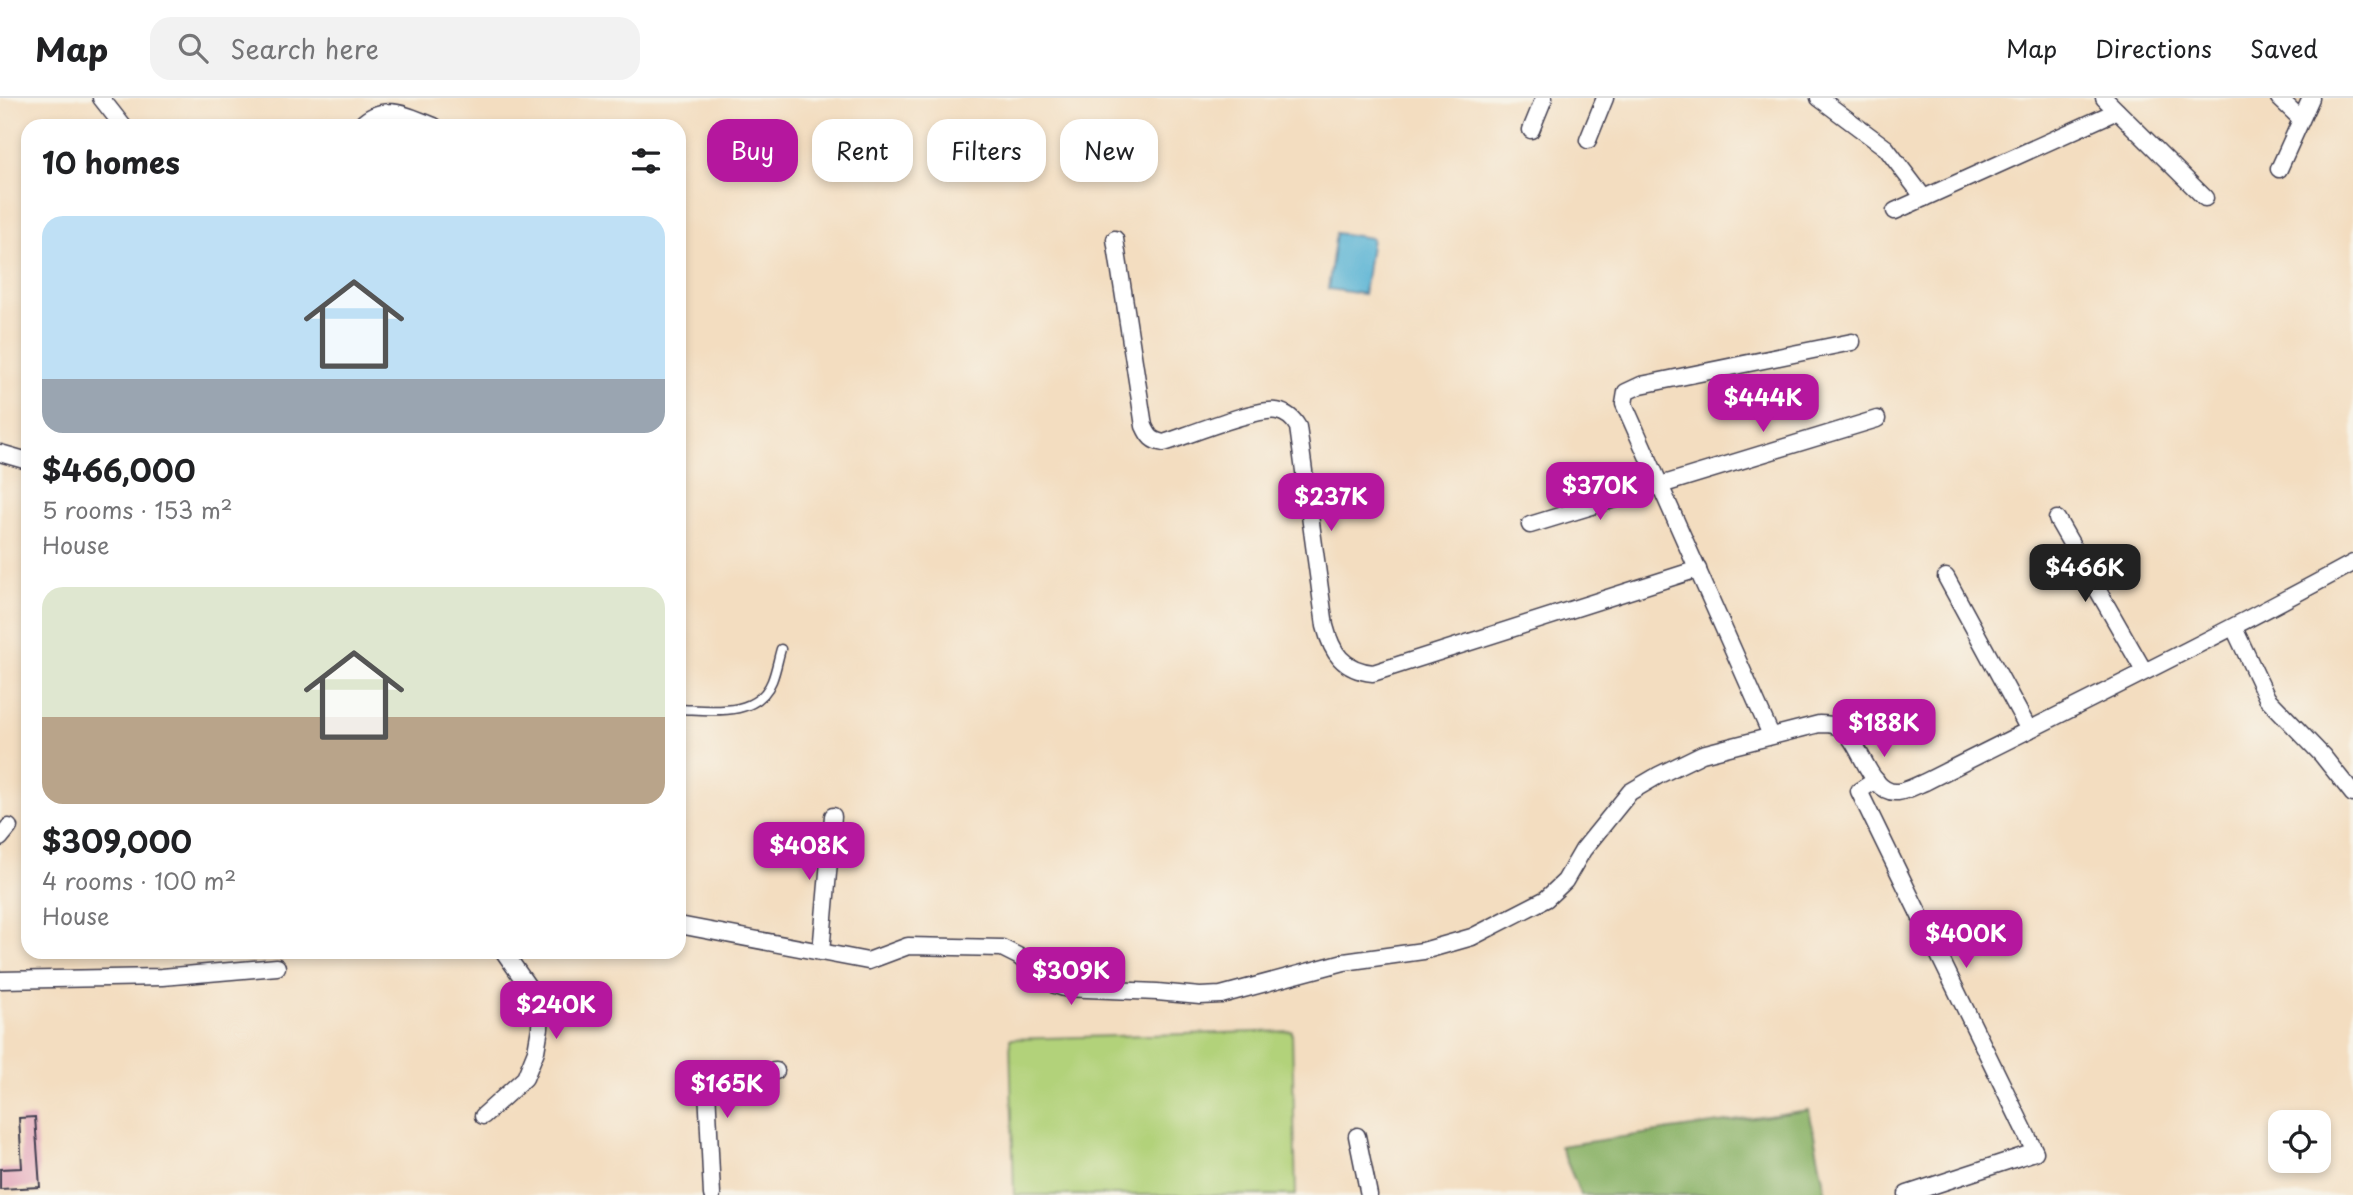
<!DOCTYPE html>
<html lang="en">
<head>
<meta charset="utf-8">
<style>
	body { margin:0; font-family:"Playpen Sans",sans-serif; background:#f2f2f2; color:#202124; height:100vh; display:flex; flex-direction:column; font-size:26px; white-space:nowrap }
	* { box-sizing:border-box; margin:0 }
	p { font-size:23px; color:#757577 }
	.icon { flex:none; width:38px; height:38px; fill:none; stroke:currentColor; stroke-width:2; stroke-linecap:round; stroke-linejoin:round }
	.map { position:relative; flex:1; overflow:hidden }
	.side { position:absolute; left:21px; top:21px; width:665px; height:840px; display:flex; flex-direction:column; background:#fff; border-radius:21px; box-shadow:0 4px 10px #0003 }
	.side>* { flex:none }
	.banner { position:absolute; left:707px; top:21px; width:665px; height:63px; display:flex; gap:14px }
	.buttons { position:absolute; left:2268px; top:1012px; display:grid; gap:14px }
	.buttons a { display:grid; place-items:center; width:63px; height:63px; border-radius:14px; background:#fff; box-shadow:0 4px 10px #0003; font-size:35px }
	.price { position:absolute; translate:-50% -60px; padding:0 16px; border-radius:14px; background:#b5179e; color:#fff; font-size:23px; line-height:46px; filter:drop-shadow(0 2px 4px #0008) }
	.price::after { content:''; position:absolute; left:50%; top:42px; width:21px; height:16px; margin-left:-10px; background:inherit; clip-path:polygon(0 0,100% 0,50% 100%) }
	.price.on { background:#222; color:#fff }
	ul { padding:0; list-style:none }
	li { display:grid; align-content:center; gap:14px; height:371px; padding:0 21px }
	li span { display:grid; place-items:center; height:217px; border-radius:21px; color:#555 }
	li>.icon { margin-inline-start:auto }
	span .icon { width:126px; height:126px; fill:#fffc; stroke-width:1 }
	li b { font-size:30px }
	h2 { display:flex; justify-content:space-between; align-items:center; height:84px; padding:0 21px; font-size:30px }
	.chip { padding:0 24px; border-radius:21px; background:#fff; box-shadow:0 4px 10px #0003; font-size:24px; line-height:63px }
	.chip.on { background:#b5179e; color:#fff }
	header { display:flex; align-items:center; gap:42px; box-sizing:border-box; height:98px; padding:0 35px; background:#fff; border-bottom:2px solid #e0e0e0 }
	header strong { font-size:33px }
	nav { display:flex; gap:38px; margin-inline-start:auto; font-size:24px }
	.search { width:490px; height:63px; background:#f2f2f2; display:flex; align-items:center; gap:18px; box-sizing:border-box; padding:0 24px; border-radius:21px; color:#757577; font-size:26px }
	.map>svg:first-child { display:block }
</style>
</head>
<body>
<header>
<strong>Map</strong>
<div class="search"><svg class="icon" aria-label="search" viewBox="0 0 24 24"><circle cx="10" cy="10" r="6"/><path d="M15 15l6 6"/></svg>Search here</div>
<nav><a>Map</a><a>Directions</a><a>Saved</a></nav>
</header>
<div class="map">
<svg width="2353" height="1097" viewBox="0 0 2353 1097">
	<rect width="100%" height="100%" fill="#f7f3e8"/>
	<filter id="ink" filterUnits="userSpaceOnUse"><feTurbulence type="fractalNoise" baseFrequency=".0143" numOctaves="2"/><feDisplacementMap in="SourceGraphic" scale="14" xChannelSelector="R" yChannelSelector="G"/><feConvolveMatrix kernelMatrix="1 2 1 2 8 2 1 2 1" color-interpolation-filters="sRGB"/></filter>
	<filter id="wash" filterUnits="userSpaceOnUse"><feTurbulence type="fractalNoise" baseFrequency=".00686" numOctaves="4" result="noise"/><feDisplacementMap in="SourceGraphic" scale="28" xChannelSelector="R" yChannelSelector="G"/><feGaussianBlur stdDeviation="1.57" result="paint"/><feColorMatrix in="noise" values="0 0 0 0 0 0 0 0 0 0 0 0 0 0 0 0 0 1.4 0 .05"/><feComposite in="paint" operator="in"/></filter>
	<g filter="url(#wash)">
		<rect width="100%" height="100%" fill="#f3ddc0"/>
		<path fill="#b2d27a" stroke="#6a7a5a" stroke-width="2" d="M1292,933L1296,1097H1014L1010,941Z"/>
		<path fill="#8db46a" stroke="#586b52" stroke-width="2" d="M1809,1012L1826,1097H1581L1560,1048Z"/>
		<path fill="#56b2d4" stroke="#3c6a88" stroke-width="2" d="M1336,135L1372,140L1364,196L1328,191Z"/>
		<g id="blocks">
			<path fill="#e4a9bc" d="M35,1019L40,1089L0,1091V1071L22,1070L19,1020Z"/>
		</g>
	</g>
	<g filter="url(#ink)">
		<use href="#blocks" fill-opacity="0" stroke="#413e4f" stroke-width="2"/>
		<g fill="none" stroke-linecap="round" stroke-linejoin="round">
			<defs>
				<path id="service" d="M679,611C711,612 757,620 772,583C776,573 778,561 781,551"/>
				<g id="minor">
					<path d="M101,0L123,28"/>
					<path d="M1819,0L1886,50L1924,100"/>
					<path d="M2104,0L2205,100"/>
					<path d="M2279,0L2301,21"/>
					<path d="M360,28C384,3 407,18 434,28"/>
					<path d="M1531,32L1544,0"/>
					<path d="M1588,42L1605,0"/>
					<path d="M2279,71L2311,0"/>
					<path d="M1895,113L2117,13"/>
					<path d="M1115,141L1144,328C1149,339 1152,343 1164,345C1186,338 1257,309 1277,313C1287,315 1293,320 1298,329L1325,528C1332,555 1343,572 1373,575L1698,471"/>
					<path d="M0,355L28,363"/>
					<path d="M2057,421L2144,573"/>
					<path d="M1530,427L1877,321"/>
					<path d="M1946,479L2029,632"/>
					<path d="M2234,530L2267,600L2322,657L2353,696"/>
					<path d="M1771,637L1624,306L1626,294L1641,287L1852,244"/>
					<path d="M1876,682L1859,693L2035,1054L1907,1096"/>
					<path d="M0,740L9,729"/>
					<path d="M679,827L868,863L908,848L1002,850L1018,858L1055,887L1064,890L1157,894L1200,898L1221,897L1344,864L1423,853L1472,839L1546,801L1565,783L1583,752L1630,694L1659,677L1702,656L1819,626C1824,626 1831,626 1836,628C1861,636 1867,697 1898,694C1907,693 1917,687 1925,684C2068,612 2212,542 2353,465"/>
					<path d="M821,854L833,718"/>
					<path d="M0,882L162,879L277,869"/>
					<path d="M483,1018L525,980L536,953L540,930L541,907L504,854"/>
					<path d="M1357,1038L1369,1097"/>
					<path d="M712,1097L707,990C722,972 755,975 776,973"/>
				</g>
			</defs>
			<use href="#service" stroke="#413e4f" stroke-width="11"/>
			<use href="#minor" stroke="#413e4f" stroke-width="19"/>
			<use href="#service" stroke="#fff" stroke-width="8"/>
			<use href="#minor" stroke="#fff" stroke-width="16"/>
		</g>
	</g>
</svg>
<div class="buttons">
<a><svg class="icon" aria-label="locate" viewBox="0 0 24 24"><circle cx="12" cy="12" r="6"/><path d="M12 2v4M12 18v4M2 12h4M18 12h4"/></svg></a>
</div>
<b class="price" style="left:1763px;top:336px">$444K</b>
<b class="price" style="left:1600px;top:424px">$370K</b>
<b class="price" style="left:1331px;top:435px">$237K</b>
<b class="price on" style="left:2085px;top:506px">$466K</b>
<b class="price" style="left:1884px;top:661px">$188K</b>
<b class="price" style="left:809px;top:784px">$408K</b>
<b class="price" style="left:1966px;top:872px">$400K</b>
<b class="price" style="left:1071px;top:909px">$309K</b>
<b class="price" style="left:556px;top:943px">$240K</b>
<b class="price" style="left:727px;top:1022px">$165K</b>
<div class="banner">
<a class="chip on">Buy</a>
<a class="chip">Rent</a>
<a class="chip">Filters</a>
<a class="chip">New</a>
</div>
<section class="side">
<h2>10 homes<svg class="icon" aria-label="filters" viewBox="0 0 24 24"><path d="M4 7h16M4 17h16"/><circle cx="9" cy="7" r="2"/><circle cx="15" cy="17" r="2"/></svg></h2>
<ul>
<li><span style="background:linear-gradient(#bfe0f5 75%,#9aa5b1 0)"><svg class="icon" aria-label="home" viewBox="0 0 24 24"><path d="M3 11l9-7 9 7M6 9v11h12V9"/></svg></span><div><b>$466,000</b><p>5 rooms · 153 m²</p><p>House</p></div></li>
<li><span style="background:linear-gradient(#dfe7d0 60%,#b9a48a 0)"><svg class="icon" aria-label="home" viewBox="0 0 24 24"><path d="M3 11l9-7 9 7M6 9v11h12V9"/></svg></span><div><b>$309,000</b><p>4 rooms · 100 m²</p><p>House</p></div></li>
</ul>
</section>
</div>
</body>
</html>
